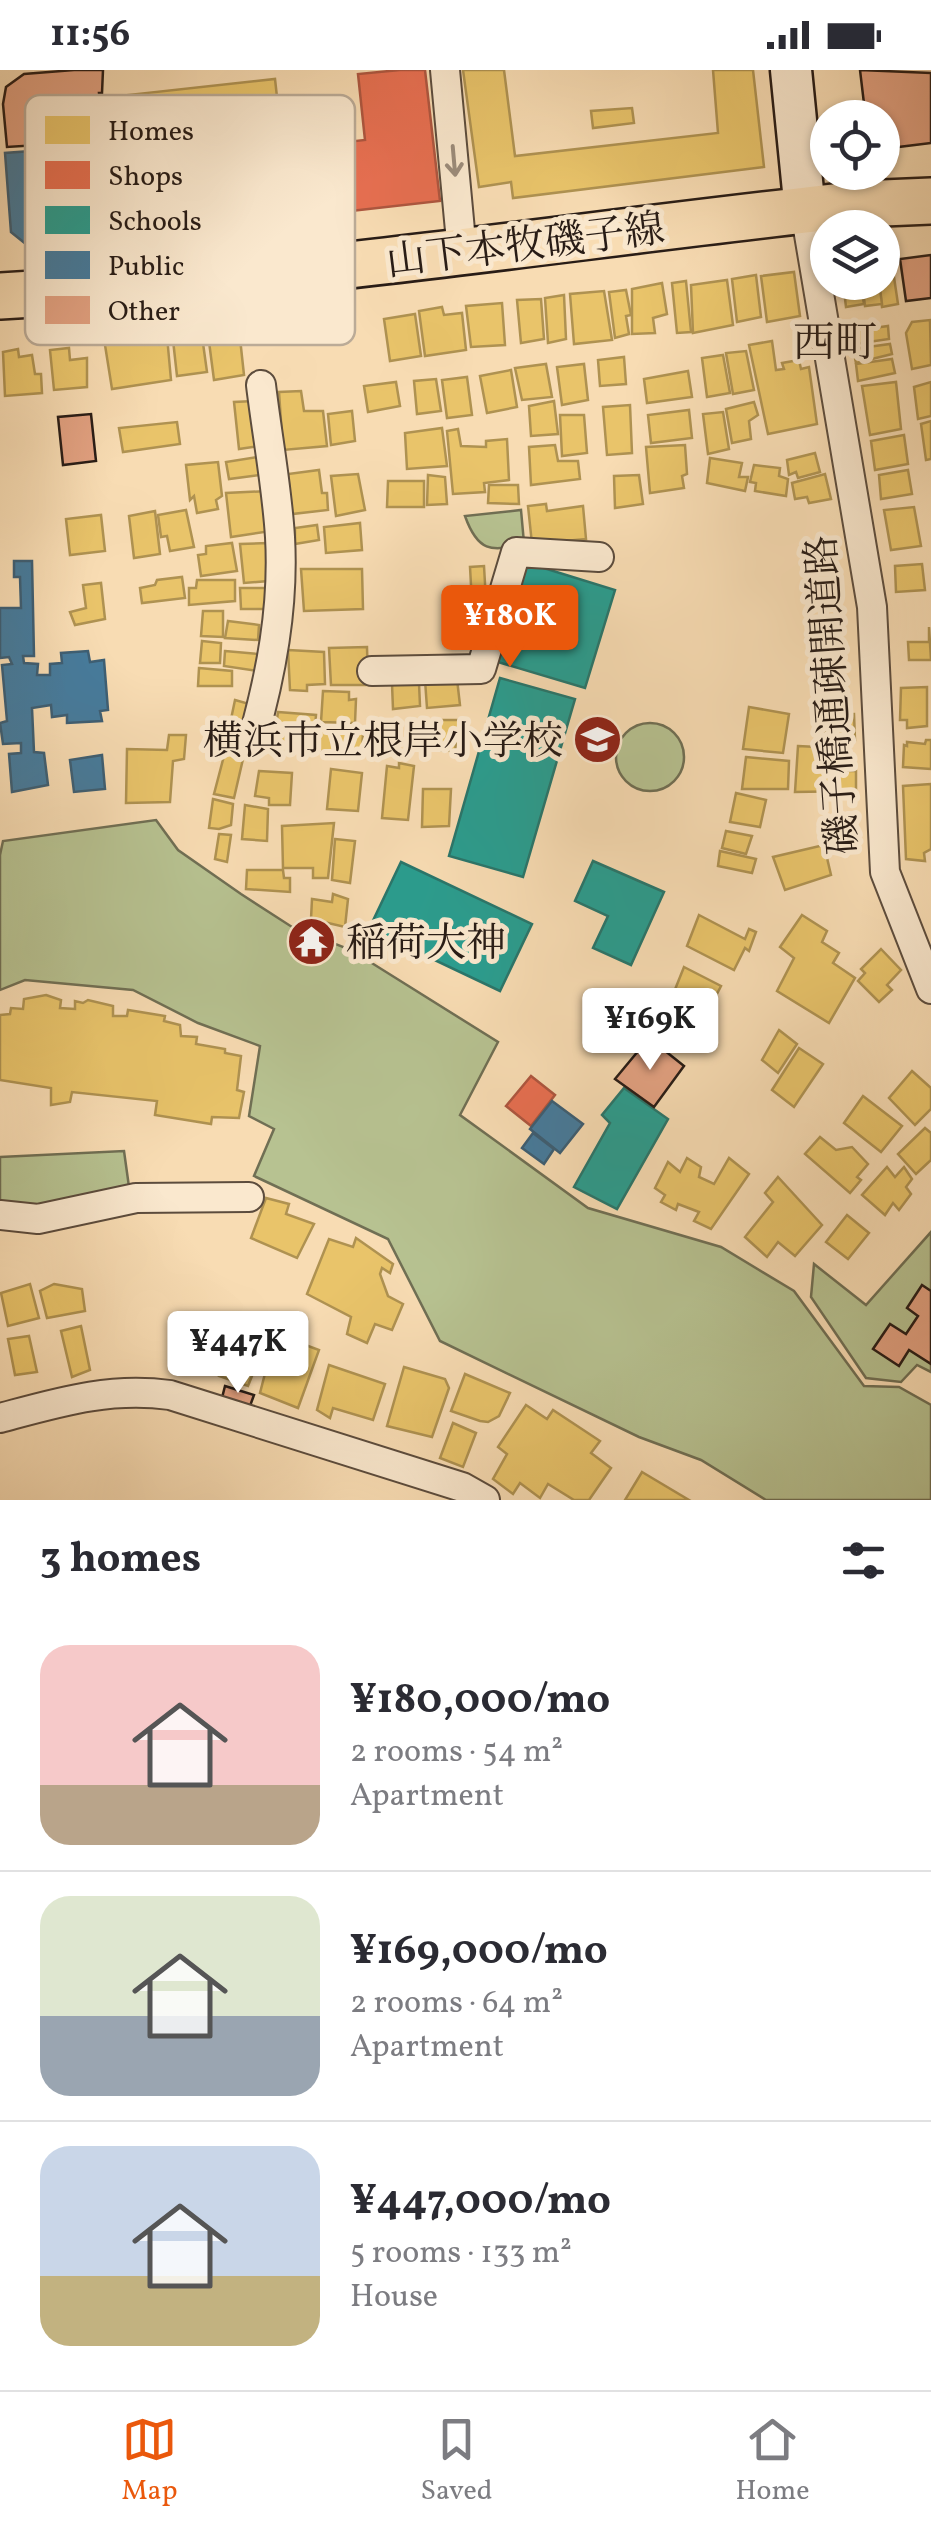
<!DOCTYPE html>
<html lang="en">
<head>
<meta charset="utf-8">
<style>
	body { margin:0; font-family:Vollkorn,"Noto Serif JP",serif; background:#f7f7f7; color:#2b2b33; height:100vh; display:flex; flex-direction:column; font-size:38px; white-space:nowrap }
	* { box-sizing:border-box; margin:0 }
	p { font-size:32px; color:#7c7c81 }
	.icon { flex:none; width:55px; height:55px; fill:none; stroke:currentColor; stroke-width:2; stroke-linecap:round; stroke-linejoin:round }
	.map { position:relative; height:1430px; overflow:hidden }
	.side { display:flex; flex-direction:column; background:#fff; flex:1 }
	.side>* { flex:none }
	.tools { position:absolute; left:810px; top:30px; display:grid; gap:20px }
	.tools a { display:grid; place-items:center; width:90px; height:90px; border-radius:50%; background:#fff; box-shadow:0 2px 8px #0004; font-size:50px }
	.price { position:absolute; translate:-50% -85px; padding:0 22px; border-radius:10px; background:#fff; color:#222; font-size:32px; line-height:65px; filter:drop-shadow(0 2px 5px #0008) }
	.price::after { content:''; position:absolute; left:50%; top:60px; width:30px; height:22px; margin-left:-15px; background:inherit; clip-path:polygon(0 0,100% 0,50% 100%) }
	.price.active { background:#ea580c; color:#fff }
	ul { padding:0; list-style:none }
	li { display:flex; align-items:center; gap:30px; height:250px; padding:0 40px }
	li+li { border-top:2px solid #e1e1e2 }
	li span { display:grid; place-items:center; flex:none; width:280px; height:200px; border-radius:30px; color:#555 }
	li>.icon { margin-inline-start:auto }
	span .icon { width:120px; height:120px; fill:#fffc; stroke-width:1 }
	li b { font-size:42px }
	h2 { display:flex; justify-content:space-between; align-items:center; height:120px; padding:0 40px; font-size:42px }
	.status { display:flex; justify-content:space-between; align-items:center; height:70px; padding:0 50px; background:#fff; direction:ltr }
	.status svg { height:28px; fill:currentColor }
	.dock { display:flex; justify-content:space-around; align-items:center; height:140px; border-top:2px solid #e1e1e2; background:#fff; font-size:28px; color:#7c7c81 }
	.dock a { display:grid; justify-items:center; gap:5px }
	.dock .active { color:#ea580c }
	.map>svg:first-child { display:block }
</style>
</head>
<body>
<div class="status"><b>11:56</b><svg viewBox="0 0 49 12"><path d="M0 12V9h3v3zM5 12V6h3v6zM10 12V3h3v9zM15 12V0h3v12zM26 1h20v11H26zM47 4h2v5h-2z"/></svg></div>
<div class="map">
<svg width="931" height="1430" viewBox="0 0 931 1430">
	<rect width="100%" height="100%" fill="#f8dcb3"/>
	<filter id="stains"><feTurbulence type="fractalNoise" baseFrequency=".002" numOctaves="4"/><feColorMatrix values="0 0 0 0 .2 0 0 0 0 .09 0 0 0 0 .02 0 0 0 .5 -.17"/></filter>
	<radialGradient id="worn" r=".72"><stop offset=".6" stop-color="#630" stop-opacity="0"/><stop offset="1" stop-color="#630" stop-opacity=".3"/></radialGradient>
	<g fill="#b7c291" stroke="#706f54" stroke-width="2.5">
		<path d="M521,440L524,473C491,484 477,480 465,446Z"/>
		<circle cx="650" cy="687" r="34"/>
		<path d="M156,750L178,780L241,824L292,857L351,880L498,972L460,1045L588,1138L721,1177L794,1221L864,1316L899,1317L931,1335V1430H766L701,1390L639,1367L440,1271L388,1169L254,1106L274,1059L249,1046L260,976L198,953L133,920L25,910L0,920V785L3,771Z"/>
		<path d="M124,1081L130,1124L37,1143L0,1139V1087Z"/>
		<path d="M931,1162V1302L917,1295L901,1312L866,1308L811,1227L814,1194L866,1235Z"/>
	</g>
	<g fill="#e9c46a" stroke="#af9251" stroke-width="2.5">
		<path d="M463,0H504L515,86L718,63L713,0H753L764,97L513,128L511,112L479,117Z"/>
		<path d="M275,9L291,153L142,168L137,121L154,119L147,62L131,63L128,25Z"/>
		<path d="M632,38L634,53L593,58L591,41Z"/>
		<path d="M891,187L898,234L882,237L879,212H882V189Z"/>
		<path d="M794,202L800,246L767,252L761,206Z"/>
		<path d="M756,205L761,247L737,252L732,209Z"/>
		<path d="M727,210L733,255L693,263L691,215Z"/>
		<path d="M686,211L691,262L677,263L672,213Z"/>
		<path d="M843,212H860L864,234L846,237Z"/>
		<path d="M862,212H879L882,234L865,236Z"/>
		<path d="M662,213L667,244L653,248L655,263L632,264V219Z"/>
		<path d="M626,220L631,245L626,246L629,264L615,268L609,222Z"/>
		<path d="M604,221L612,270L574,274L570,224Z"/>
		<path d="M564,225L566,269L548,273L545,228Z"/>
		<path d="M541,229L544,269L521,273L517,230Z"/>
		<path d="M502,233L505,275L471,277L466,236Z"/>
		<path d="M442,237L444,245L462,243L466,280L425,286L419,241Z"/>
		<path d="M415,244L421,286L390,291L384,249Z"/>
		<path d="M930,250L931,295L912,299L906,263L912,252Z"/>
		<path d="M888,256L889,269L854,274L853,261Z"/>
		<path d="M239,259L244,305L214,310L208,264Z"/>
		<path d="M167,266L171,310L112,319L105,275Z"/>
		<path d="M202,266L207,302L177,306L173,270Z"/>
		<path d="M772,271L776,300L784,299L782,293L799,290L801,299L809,297L817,354L768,364L749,275Z"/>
		<path d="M890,274L892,284L856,293L853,279Z"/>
		<path d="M69,278L70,290L87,288V317L54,320L50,280Z"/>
		<path d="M18,279L19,287L32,285L35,304H41L42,323L5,326L3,282Z"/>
		<path d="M746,281L754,320L733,324L726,283Z"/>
		<path d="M723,285L730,323L707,327L702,288Z"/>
		<path d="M624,287L626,314L600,316L598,290Z"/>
		<path d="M892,289L895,303L858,311L856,294Z"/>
		<path d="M546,294L552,327L522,330L515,298Z"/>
		<path d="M584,294L588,330L562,335L557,297Z"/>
		<path d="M511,300L517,337L487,343L480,306Z"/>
		<path d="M688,301L692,327L647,333L644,309Z"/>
		<path d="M467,307L472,345L447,348L442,310Z"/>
		<path d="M436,309L441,341L417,344L414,311Z"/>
		<path d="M396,312L400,336L368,342L364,316Z"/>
		<path d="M896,312L901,359L870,365L862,316Z"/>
		<path d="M931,312V346L918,349L914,317Z"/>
		<path d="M301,321L304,341H323L327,376L283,380L279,322Z"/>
		<path d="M254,331L260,376L239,379L234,332Z"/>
		<path d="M554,331L558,364L531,366L529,336Z"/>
		<path d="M754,332L758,345L749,351L751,369L732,373L726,339Z"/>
		<path d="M630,335L632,383L607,385L603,337Z"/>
		<path d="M689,340L692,368L651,373L648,345Z"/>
		<path d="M352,341L355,371L331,375L328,344Z"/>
		<path d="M723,342L729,379L708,384L703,344Z"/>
		<path d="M560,345H584L587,383L562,386Z"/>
		<path d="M931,351V389L926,390L921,354Z"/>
		<path d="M177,352L180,374L123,382L119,358Z"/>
		<path d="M442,358L447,396L407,399L405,363Z"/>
		<path d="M458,359L461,376L486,377V371L507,369L509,410L484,413L485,422L453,424L447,361Z"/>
		<path d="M904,365L908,394L875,400L871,371Z"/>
		<path d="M555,375L558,391H578L580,409L531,415L529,377Z"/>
		<path d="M685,375L687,404L682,406L684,418L650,423L646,377Z"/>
		<path d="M815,383L820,402L798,408L796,402L789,405L787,390Z"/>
		<path d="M264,386L267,404L229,409L226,392Z"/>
		<path d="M710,388L742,393L739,407H748L745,421L707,413Z"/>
		<path d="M218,392L222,426L216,430L218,439L197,443L194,426L190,430L186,395Z"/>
		<path d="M754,395L780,398L779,406L788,409L786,426L755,421L756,413L750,412Z"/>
		<path d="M319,400L322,423H327L328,440L292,444L288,404Z"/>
		<path d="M908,400L912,424L881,429L879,405Z"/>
		<path d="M358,404L365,440L336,446L331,406Z"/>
		<path d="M825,404L831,429L809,433L807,427L795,429L792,413Z"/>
		<path d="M428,405L445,407L447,434L427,435Z"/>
		<path d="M639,405L643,434L615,438L614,406Z"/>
		<path d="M388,411H424V437H387Z"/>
		<path d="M489,415H518L519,434L488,433Z"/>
		<path d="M268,421L271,461L231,467L226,423Z"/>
		<path d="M546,434L547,441L583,436L586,469L532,474L528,436Z"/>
		<path d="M914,437L921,476L891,480L884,440Z"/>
		<path d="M186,440L194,477L170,481L167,466L161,467L158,445Z"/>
		<path d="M155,441L160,484L134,488L129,446Z"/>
		<path d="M101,445L105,481L70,485L66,449Z"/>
		<path d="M360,453L362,480L326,483L324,457Z"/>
		<path d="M317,455L319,470L295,474V458Z"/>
		<path d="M232,473L237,501L201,506L198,485L206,484V476Z"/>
		<path d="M268,473V511L244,513L240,474Z"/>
		<path d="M922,494L925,520L896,522L895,496Z"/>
		<path d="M484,496L486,531L472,533L470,497Z"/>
		<path d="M301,499H362L363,539L304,541Z"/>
		<path d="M182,507L185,528L142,533L140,518L155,515L157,510Z"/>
		<path d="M197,510H235V531L189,535V518H196Z"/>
		<path d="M101,513L105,549L75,555L70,542L86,538L83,515Z"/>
		<path d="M240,518H269L270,539H241Z"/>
		<path d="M472,536H487L485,568L471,567Z"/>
		<path d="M203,541H223V567L201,566Z"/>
		<path d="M228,551L259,555L258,570L225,568Z"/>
		<path d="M929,557L931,590H909L908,572H929Z"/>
		<path d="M202,571L221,573L220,593H200Z"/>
		<path d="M367,577L368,615H331L329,578Z"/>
		<path d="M288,580L324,582L325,614L307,615V621L290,620Z"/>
		<path d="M225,581L258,584V601L224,596Z"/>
		<path d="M199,598L232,601V616H198Z"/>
		<path d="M457,609L460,635L427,638L425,610Z"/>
		<path d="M419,613L420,636L393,639L392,614Z"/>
		<path d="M927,617V656L907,658V650H900L901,618Z"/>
		<path d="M323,621L349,622V630L356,629L355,653L321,652Z"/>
		<path d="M235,630L253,635L242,676L226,673Z"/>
		<path d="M749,637L789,644L783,683L743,679Z"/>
		<path d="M278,642L316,645L313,681L273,676Z"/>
		<path d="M854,644L855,670L826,671L825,645Z"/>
		<path d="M426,650H459L455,681L423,680Z"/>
		<path d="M320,657L363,662L362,684L318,681Z"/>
		<path d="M169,665H186L184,689L173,691L170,732L126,733L127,679L167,680Z"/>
		<path d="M926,670H931V699L903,697L904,675L907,676V672L925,674Z"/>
		<path d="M798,676L836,678L838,701H856V721L795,722Z"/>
		<path d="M225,682L243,689L234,728L214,724Z"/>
		<path d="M746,687L789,691L788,719H742Z"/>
		<path d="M399,693L414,696L408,750L382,748L387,696L399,698Z"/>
		<path d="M331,699L362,703L358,741L327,739Z"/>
		<path d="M259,701L292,703L290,735H269V728L255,726Z"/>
		<path d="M931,714V779L924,783L925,791L906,789L903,716Z"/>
		<path d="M423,719H451L449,756L422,757Z"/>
		<path d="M736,723L766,730L760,757L730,752Z"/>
		<path d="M213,729L233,734L231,755L219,759L209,758Z"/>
		<path d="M245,735L268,739L267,771L242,769Z"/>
		<path d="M334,753L328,808H313V798H283L282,756Z"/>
		<path d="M726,761L752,766L746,784L722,778Z"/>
		<path d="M219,764L231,765L227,792L215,789Z"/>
		<path d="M335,769L355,771L350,813L332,810Z"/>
		<path d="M824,775L831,805L785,820L773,787Z"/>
		<path d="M720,781L756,789L752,803L718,796Z"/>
		<path d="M247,800H283L284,808H290V822L246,819Z"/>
		<path d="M333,824L348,829L345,857L311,849L312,829L332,832Z"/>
		<path d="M699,845L745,869L749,859L756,862L749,881L745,878L734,900L687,876Z"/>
		<path d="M802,845L827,861L822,872L839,883L833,893L855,908L829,953L777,921L794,888L780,877Z"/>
		<path d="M881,879L901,900L887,915L892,920L879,932L858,911L865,903L861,899Z"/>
		<path d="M684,897L721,916L704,949L681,938L685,928L674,922Z"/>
		<path d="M46,925L61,930L60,938L75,939V931L83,933L88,930L113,936V946H127L128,940L165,946L164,951L180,955L181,966L197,967L196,974L225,979V983L241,986L237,1020L244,1022L239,1048L212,1047L211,1054L155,1045L157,1031L72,1022L70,1032L51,1035V1018L0,1010V945L10,944L11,938L23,939L24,929Z"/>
		<path d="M779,960L797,974L778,1003L762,990Z"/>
		<path d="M799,978L823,994L794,1037L772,1020Z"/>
		<path d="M912,1001L931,1018V1039L915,1055L889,1028Z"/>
		<path d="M863,1026L902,1056L881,1082L844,1053Z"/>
		<path d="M925,1058L931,1063V1090L916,1104L898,1084Z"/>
		<path d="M820,1067L836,1080L852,1077L868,1094L857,1107L861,1110L850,1123L805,1084Z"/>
		<path d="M687,1088L701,1097L699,1107L714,1114L729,1088L749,1104L711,1159L694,1151L699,1142L678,1134L676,1140L661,1132L665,1125L655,1118L668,1092L680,1102Z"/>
		<path d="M887,1097L895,1107L904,1097L912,1109L906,1117L911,1124L899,1140L893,1133L885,1145L862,1125Z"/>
		<path d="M778,1107L822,1155L795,1186L778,1172L767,1187L745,1167L773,1132L765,1123Z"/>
		<path d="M266,1128L289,1134L286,1144L314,1154L297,1188L251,1168Z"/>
		<path d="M847,1145L869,1163L848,1189L826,1172Z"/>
		<path d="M356,1168L393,1194L390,1203L382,1198L380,1204L388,1226L403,1234L392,1260L375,1254L367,1273L347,1264L351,1247L307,1224L329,1169L353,1177Z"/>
		<path d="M30,1214L39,1248L8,1256L1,1223Z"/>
		<path d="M54,1214L82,1219L85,1241L47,1248L40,1221Z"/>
		<path d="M81,1256L90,1300L72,1307L61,1261Z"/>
		<path d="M212,1259L245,1271L247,1262L267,1269L248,1316L219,1306L222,1297L201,1290Z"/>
		<path d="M29,1266L37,1302L15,1305L8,1269Z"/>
		<path d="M284,1267L319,1280L298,1338L260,1323L270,1284L278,1286Z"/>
		<path d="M329,1295L385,1314L373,1350L333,1338L330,1348L317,1340Z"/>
		<path d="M404,1297L445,1309L449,1318L432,1367L387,1356Z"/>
		<path d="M465,1304L510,1323L499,1346L488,1352L480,1351L451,1341Z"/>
		<path d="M526,1335L547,1349L553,1340L600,1371L591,1383L611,1398L589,1430H574L548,1414L540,1428L520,1413L513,1424L493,1409L507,1384L498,1377Z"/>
		<path d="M453,1353L476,1363L463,1397L440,1388Z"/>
		<path d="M642,1402L689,1430H625Z"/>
	</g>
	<g fill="#e76f51" stroke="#ae563f" stroke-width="2.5">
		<path d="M400,0H425L440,131L297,147L296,129L308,128L302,77L365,70L358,4Z"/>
		<path d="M531,1006L555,1025L531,1056L506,1036Z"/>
	</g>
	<g fill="#2a9d8f" stroke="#29766b" stroke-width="2.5">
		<path d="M521,491L615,520L585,618L491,590Z"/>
		<path d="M500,608L575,629L523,807L449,786Z"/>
		<path d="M593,791L664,822L631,895L593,878L608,846L575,831Z"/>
		<path d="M401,792L532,854L500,921L369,859Z"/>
		<path d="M624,1018L668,1049L617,1139L574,1117L610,1053L602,1045Z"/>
	</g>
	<g fill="#457b9d" stroke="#3c5e74" stroke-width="2.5">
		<path d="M125,74L132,168L27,175L11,162L5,83Z"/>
		<path d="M14,491H32L34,586H23L24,593L38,594L37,605H50V594L62,593L61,583L88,581L90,592L104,590L108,640L100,641L102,651L67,653V645L52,647L51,635L32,638L34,682L44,683L48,715L12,722L9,684L21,683V673L3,674L0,653L7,651L2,595L12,594L9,587L0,588V538H21L20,507H14Z"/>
		<path d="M102,685L105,719L74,722L70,690Z"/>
		<path d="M552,1031L583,1054L560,1083L530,1059Z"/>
		<path d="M533,1063L554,1079L544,1094L522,1078Z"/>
	</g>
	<g fill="#e2a181" stroke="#281c16" stroke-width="2.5">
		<path d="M74,0H103L102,23H99L103,71L7,77L3,34L6,17L24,4Z"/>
		<path d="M860,0L931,3V73L882,79V48H828V52L827,47L865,42Z"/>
		<path d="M931,185V228L906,231L900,189Z"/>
		<path d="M91,344L96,391L63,395L58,347Z"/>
		<path d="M649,968L684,996L654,1037L615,1009Z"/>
		<path d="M922,1215L931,1221V1294L909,1280L899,1296L873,1279L890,1254L906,1264L918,1246L907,1238Z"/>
		<path d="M225,1316L254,1325L250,1336L222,1328Z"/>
	</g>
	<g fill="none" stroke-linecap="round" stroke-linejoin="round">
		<defs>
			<g id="street">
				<path d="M445,0L462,182"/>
				<path d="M805,141L872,537L885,802L931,919"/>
				<path d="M372,601L481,599L516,482L599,487"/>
				<path d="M252,672C271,605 284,537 280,467C277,417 267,365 261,315"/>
				<path d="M0,1145L38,1149L136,1128L249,1127"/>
				<path d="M0,1348C60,1332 108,1317 170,1325L462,1417L485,1430"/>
			</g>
			<path id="secondary" d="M791,0L805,141"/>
			<path id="primary" d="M0,226C288,210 574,165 860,134L931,131"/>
		</defs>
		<use href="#street" stroke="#5c4c3d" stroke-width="32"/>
		<use href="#secondary" stroke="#281c16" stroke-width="45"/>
		<use href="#primary" stroke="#281c16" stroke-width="50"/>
		<use href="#street" stroke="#fae8ce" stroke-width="28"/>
		<use href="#secondary" stroke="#fae8ce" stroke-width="40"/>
		<use href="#primary" stroke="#f8dcb3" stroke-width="45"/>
	</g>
	<defs><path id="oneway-shaft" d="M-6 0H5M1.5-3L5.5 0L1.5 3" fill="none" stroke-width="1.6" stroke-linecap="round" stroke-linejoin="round" transform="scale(2.5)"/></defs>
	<use stroke="#9c8c7b" href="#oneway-shaft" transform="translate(454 91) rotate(85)"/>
	<defs>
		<symbol id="school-disc" viewBox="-11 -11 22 22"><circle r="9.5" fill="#8f2418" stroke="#fae8ce"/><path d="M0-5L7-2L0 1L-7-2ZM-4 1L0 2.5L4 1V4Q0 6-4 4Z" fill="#fff"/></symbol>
		<symbol id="temple-disc" viewBox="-11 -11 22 22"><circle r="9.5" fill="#8f2418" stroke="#fae8ce"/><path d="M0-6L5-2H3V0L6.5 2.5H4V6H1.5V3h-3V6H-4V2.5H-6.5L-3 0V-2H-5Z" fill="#fff"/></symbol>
	</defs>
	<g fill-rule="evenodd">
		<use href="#school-disc" x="570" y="642" width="55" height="55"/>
		<use href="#temple-disc" x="284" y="844" width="55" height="55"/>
	</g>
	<g text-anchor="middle" stroke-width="10" stroke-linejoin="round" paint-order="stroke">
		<g font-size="40" fill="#281c16" stroke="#fae8ce">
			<text transform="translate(525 174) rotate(-7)" y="14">山下本牧磯子線</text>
			<text transform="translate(831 625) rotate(-94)" y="14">磯子橋通疎開道路</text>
		</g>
		<g font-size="40" fill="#281c16" stroke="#fae8ce" text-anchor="end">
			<text x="563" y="684">横浜市立根岸小学校</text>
			<text x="346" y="886" text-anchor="start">稲荷大神</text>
		</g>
		<g font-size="42" fill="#281c16" stroke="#fae8ce">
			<text x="835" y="286">西町</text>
		</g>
	</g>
	<rect x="25" y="25" width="330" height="250" rx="15" fill="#fae8ce" stroke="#bbab97" stroke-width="2.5"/>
	<rect x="45" y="46" width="45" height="28" fill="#e9c46a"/>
	<rect x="45" y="91" width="45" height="28" fill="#e76f51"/>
	<rect x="45" y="136" width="45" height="28" fill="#2a9d8f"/>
	<rect x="45" y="181" width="45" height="28" fill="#457b9d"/>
	<rect x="45" y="226" width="45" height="28" fill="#e2a181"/>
	<g font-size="28" fill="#281c16">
		<text x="108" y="70">Homes</text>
		<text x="108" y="115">Shops</text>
		<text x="108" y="160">Schools</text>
		<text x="108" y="205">Public</text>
		<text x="108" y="250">Other</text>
	</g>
	<rect width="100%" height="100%" filter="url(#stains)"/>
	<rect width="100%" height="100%" fill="url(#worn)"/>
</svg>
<div class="tools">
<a><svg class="icon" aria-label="locate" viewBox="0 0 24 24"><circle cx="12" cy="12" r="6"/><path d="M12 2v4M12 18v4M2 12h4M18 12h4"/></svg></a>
<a><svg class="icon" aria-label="layers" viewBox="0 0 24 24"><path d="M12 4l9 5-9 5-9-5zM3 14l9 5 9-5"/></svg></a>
</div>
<b class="price active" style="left:510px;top:600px">¥180K</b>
<b class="price" style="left:650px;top:1003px">¥169K</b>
<b class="price" style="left:238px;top:1326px">¥447K</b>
</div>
<section class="side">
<h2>3 homes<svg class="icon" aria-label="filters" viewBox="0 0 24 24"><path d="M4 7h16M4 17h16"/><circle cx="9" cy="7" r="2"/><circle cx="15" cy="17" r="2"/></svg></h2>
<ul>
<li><span style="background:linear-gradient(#f6c9c9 70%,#b9a48a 0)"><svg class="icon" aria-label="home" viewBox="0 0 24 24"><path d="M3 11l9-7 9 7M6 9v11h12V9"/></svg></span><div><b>¥180,000/mo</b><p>2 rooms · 54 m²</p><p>Apartment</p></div></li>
<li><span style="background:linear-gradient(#dfe7d0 60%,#9aa5b1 0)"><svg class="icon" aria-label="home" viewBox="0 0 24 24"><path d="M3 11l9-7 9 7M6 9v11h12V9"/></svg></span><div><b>¥169,000/mo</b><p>2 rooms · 64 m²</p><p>Apartment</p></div></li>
<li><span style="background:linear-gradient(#c9d6e8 65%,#c2b280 0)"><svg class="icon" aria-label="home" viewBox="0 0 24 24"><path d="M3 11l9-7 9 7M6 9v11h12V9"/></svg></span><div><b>¥447,000/mo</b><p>5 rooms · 133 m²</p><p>House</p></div></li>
</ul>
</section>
<nav class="dock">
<a class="active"><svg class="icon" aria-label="map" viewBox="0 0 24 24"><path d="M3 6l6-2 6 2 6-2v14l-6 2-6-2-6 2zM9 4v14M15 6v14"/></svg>Map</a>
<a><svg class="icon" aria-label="saved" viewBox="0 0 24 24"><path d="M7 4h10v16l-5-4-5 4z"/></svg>Saved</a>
<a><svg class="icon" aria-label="home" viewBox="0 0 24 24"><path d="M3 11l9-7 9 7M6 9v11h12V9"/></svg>Home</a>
</nav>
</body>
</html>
